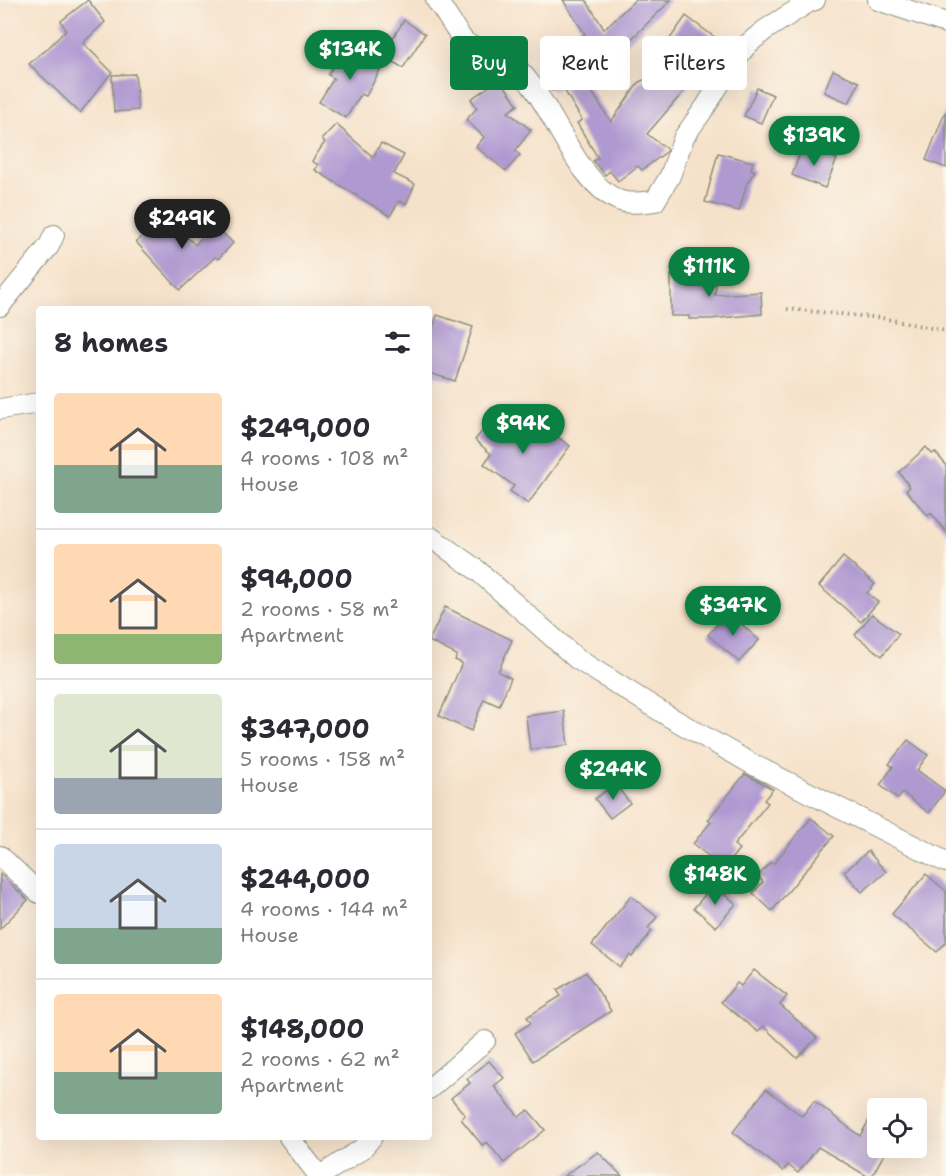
<!DOCTYPE html>
<html lang="en">
<head>
<meta charset="utf-8">
<style>
	body { margin:0; font-family:"Shantell Sans",sans-serif; background:#f2f2f3; color:#2b2b33; height:100vh; display:flex; flex-direction:column; font-size:22px; white-space:nowrap }
	* { box-sizing:border-box; margin:0 }
	p { font-size:20px; color:#7c7c81 }
	.icon { flex:none; width:33px; height:33px; fill:none; stroke:currentColor; stroke-width:2; stroke-linecap:round; stroke-linejoin:round }
	.map { position:relative; flex:1; overflow:hidden }
	.sheet { position:absolute; left:36px; top:306px; width:396px; height:834px; display:flex; flex-direction:column; background:#fff; border-radius:6px; box-shadow:0 6px 24px #0002 }
	.sheet>* { flex:none }
	.banner { position:absolute; left:450px; top:36px; width:405px; height:54px; display:flex; gap:12px }
	.fabs { position:absolute; left:867px; top:1098px; display:grid; gap:12px }
	.fabs a { display:grid; place-items:center; width:60px; height:60px; border-radius:6px; background:#fff; box-shadow:0 6px 24px #0002; font-size:30px }
	.price { position:absolute; translate:-50% -51px; padding:0 14px; border-radius:21px; background:#0b8043; color:#fff; font-size:20px; line-height:39px; filter:drop-shadow(0 2px 3px #0008) }
	.price::after { content:''; position:absolute; left:50%; top:36px; width:18px; height:14px; margin-left:-9px; background:inherit; clip-path:polygon(0 0,100% 0,50% 100%) }
	.price.selected { background:#222; color:#fff }
	ul { padding:0; list-style:none }
	li { display:flex; align-items:center; gap:18px; height:150px; padding:0 18px }
	li+li { border-top:2px solid #e1e1e2 }
	li span { display:grid; place-items:center; flex:none; width:168px; height:120px; border-radius:6px; color:#555 }
	li>.icon { margin-inline-start:auto }
	span .icon { width:72px; height:72px; fill:#fffc; stroke-width:1 }
	li b { font-size:26px }
	h2 { display:flex; justify-content:space-between; align-items:center; height:72px; padding:0 18px; font-size:26px }
	.pill { padding:0 21px; border-radius:6px; background:#fff; box-shadow:0 6px 24px #0002; font-size:21px; line-height:54px }
	.pill.selected { background:#0b8043; color:#fff }
	.map>svg:first-child { display:block }
</style>
</head>
<body>
<div class="map">
<svg width="946" height="1176" viewBox="0 0 946 1176">
	<rect width="100%" height="100%" fill="#fbf7ec"/>
	<filter id="ink" filterUnits="userSpaceOnUse"><feTurbulence type="fractalNoise" baseFrequency=".0167" numOctaves="2"/><feDisplacementMap in="SourceGraphic" scale="12" xChannelSelector="R" yChannelSelector="G"/><feConvolveMatrix kernelMatrix="1 2 1 2 8 2 1 2 1" color-interpolation-filters="sRGB"/></filter>
	<filter id="wash" filterUnits="userSpaceOnUse"><feTurbulence type="fractalNoise" baseFrequency=".008" numOctaves="4" result="noise"/><feDisplacementMap in="SourceGraphic" scale="24" xChannelSelector="R" yChannelSelector="G"/><feGaussianBlur stdDeviation="1.35" result="paint"/><feColorMatrix in="noise" values="0 0 0 0 0 0 0 0 0 0 0 0 0 0 0 0 0 1.4 0 .05"/><feComposite in="paint" operator="in"/></filter>
	<g filter="url(#wash)">
		<rect width="100%" height="100%" fill="#f6e2ca"/>
		<g id="blocks">
			<g fill="#af99d1">
				<path d="M88,0L105,22L83,43L112,72L80,113L29,64L42,52L43,53L66,30L61,21Z"/>
				<path d="M563,0H586L604,29L635,0H671L596,74L585,81L611,122L639,82L672,67L657,57L686,16L729,48L709,79L705,77L698,87L692,82L647,134L667,149L666,152L642,170L638,166L618,181L610,171L605,175L593,161L598,158L577,123L582,120L562,86L552,91L540,71L550,65L546,58L585,34Z"/>
				<path d="M404,20L425,34L403,68L382,55Z"/>
				<path d="M345,45L382,66L366,96L361,94L346,118L319,102L334,78L328,75Z"/>
				<path d="M833,70L859,82L849,103L824,92Z"/>
				<path d="M135,74L138,110L114,112L112,75Z"/>
				<path d="M500,79L518,105L508,112L531,130L515,151L520,155L506,171L476,147L484,137L466,120L477,108L471,99Z"/>
				<path d="M757,88L773,95L761,123L744,116Z"/>
				<path d="M945,112L946,113V168L926,160Z"/>
				<path d="M336,124L373,157L381,143L404,155L394,174L415,184L406,204L399,201L390,216L315,170L318,165L312,161L325,142L322,139Z"/>
				<path d="M803,145L837,159L825,188L792,175Z"/>
				<path d="M718,153L753,162L751,169L755,171L747,183L739,211L705,202Z"/>
				<path d="M165,214L195,245L214,224L233,243L218,259L215,257L180,290L136,242Z"/>
				<path d="M688,269L717,271L715,295L761,292L762,314L710,319H689V316H671V275L687,276Z"/>
				<path d="M437,315L473,327L455,381L429,373V341Z"/>
				<path d="M522,412L570,446L528,504L510,491L514,486L484,464L491,454L475,440L488,424L504,437Z"/>
				<path d="M926,447L932,454L935,452L946,465V532L931,513L928,516L906,490L910,487L899,472Z"/>
				<path d="M843,557L875,584L867,593L878,602L861,622L819,586Z"/>
				<path d="M445,607L512,640L498,672L511,678L499,706L484,699L471,731L439,716L462,663L455,660L457,655L429,641Z"/>
				<path d="M728,612L759,640L739,662L708,635Z"/>
				<path d="M872,614L899,634L882,656L855,635Z"/>
				<path d="M564,711L568,745L530,750L526,716Z"/>
				<path d="M908,740L928,755L917,770L945,791L929,813L903,793L898,799L880,785L893,767L889,764Z"/>
				<path d="M745,774L773,789L764,800L768,803L734,845L739,849L724,868L693,844L711,822L708,820Z"/>
				<path d="M615,784L630,803L610,818L595,799Z"/>
				<path d="M811,818L834,836L772,911L753,893L763,882L758,876L771,862L773,864Z"/>
				<path d="M868,851L886,872L862,892L844,872Z"/>
				<path d="M0,874L28,900L0,929Z"/>
				<path d="M926,874L946,891V942L937,952L892,914Z"/>
				<path d="M713,885L736,904L716,927L694,908Z"/>
				<path d="M631,896L657,917L648,928L652,931L632,957L630,955L620,967L592,945Z"/>
				<path d="M754,970L787,996L780,1005L817,1038L797,1058L763,1026L758,1032L721,1002L737,983L741,986Z"/>
				<path d="M586,972L611,1011L533,1061L515,1033L531,1023L527,1017L561,996L557,990Z"/>
				<path d="M489,1061L504,1078L494,1086L519,1117L528,1110L545,1130L504,1163L487,1142L482,1145L461,1119L465,1115L451,1098L470,1083L467,1079Z"/>
				<path d="M766,1089L802,1116L814,1101L860,1136L878,1105V1150L884,1154L872,1176H867L818,1147L798,1173L788,1165L783,1171L733,1132Z"/>
				<path d="M598,1152L622,1176H564Z"/>
			</g>
		</g>
	</g>
	<g filter="url(#ink)">
		<use href="#blocks" fill-opacity="0" stroke="#8a907f" stroke-width="1.5"/>
		<g fill="none" stroke-linecap="round" stroke-linejoin="round">
			<defs>
				<g id="street">
					<path d="M436,0C445,11 457,34 465,42C477,52 499,53 511,63C553,97 571,179 618,200C630,205 643,202 655,201L670,176L684,137L706,106L734,61L748,44L765,30L809,2L815,0"/>
					<path d="M878,0L946,23"/>
					<path d="M0,306L49,246L54,235"/>
					<path d="M0,409L39,403"/>
					<path d="M429,536L477,570L577,659L668,716L752,764L946,862"/>
					<path d="M0,856L39,893"/>
					<path d="M429,1089L485,1041"/>
					<path d="M289,1137L319,1176"/>
					<path d="M320,1176L362,1149L372,1137"/>
				</g>
			</defs>
			<use href="#street" stroke="#8a907f" stroke-width="22"/>
			<path stroke="#8a907f" stroke-width="4" stroke-dasharray="1.5 4.5" stroke-linecap="butt" d="M787,309L882,318L946,331"/>
			<use href="#street" stroke="#fff" stroke-width="20"/>
		</g>
	</g>
</svg>
<div class="fabs">
<a><svg class="icon" aria-label="locate" viewBox="0 0 24 24"><circle cx="12" cy="12" r="6"/><path d="M12 2v4M12 18v4M2 12h4M18 12h4"/></svg></a>
</div>
<b class="price" style="left:350px;top:81px">$134K</b>
<b class="price" style="left:814px;top:167px">$139K</b>
<b class="price selected" style="left:182px;top:250px">$249K</b>
<b class="price" style="left:709px;top:298px">$111K</b>
<b class="price" style="left:523px;top:455px">$94K</b>
<b class="price" style="left:733px;top:637px">$347K</b>
<b class="price" style="left:613px;top:801px">$244K</b>
<b class="price" style="left:715px;top:906px">$148K</b>
<div class="banner">
<a class="pill selected">Buy</a>
<a class="pill">Rent</a>
<a class="pill">Filters</a>
</div>
<section class="sheet">
<h2>8 homes<svg class="icon" aria-label="filters" viewBox="0 0 24 24"><path d="M4 7h16M4 17h16"/><circle cx="9" cy="7" r="2"/><circle cx="15" cy="17" r="2"/></svg></h2>
<ul>
<li><span style="background:linear-gradient(#ffd9b3 60%,#7fa58c 0)"><svg class="icon" aria-label="home" viewBox="0 0 24 24"><path d="M3 11l9-7 9 7M6 9v11h12V9"/></svg></span><div><b>$249,000</b><p>4 rooms · 108 m²</p><p>House</p></div></li>
<li><span style="background:linear-gradient(#ffd9b3 75%,#8fb573 0)"><svg class="icon" aria-label="home" viewBox="0 0 24 24"><path d="M3 11l9-7 9 7M6 9v11h12V9"/></svg></span><div><b>$94,000</b><p>2 rooms · 58 m²</p><p>Apartment</p></div></li>
<li><span style="background:linear-gradient(#dfe7d0 70%,#9aa5b1 0)"><svg class="icon" aria-label="home" viewBox="0 0 24 24"><path d="M3 11l9-7 9 7M6 9v11h12V9"/></svg></span><div><b>$347,000</b><p>5 rooms · 158 m²</p><p>House</p></div></li>
<li><span style="background:linear-gradient(#c9d6e8 70%,#7fa58c 0)"><svg class="icon" aria-label="home" viewBox="0 0 24 24"><path d="M3 11l9-7 9 7M6 9v11h12V9"/></svg></span><div><b>$244,000</b><p>4 rooms · 144 m²</p><p>House</p></div></li>
<li><span style="background:linear-gradient(#ffd9b3 65%,#7fa58c 0)"><svg class="icon" aria-label="home" viewBox="0 0 24 24"><path d="M3 11l9-7 9 7M6 9v11h12V9"/></svg></span><div><b>$148,000</b><p>2 rooms · 62 m²</p><p>Apartment</p></div></li>
</ul>
</section>
</div>
</body>
</html>
